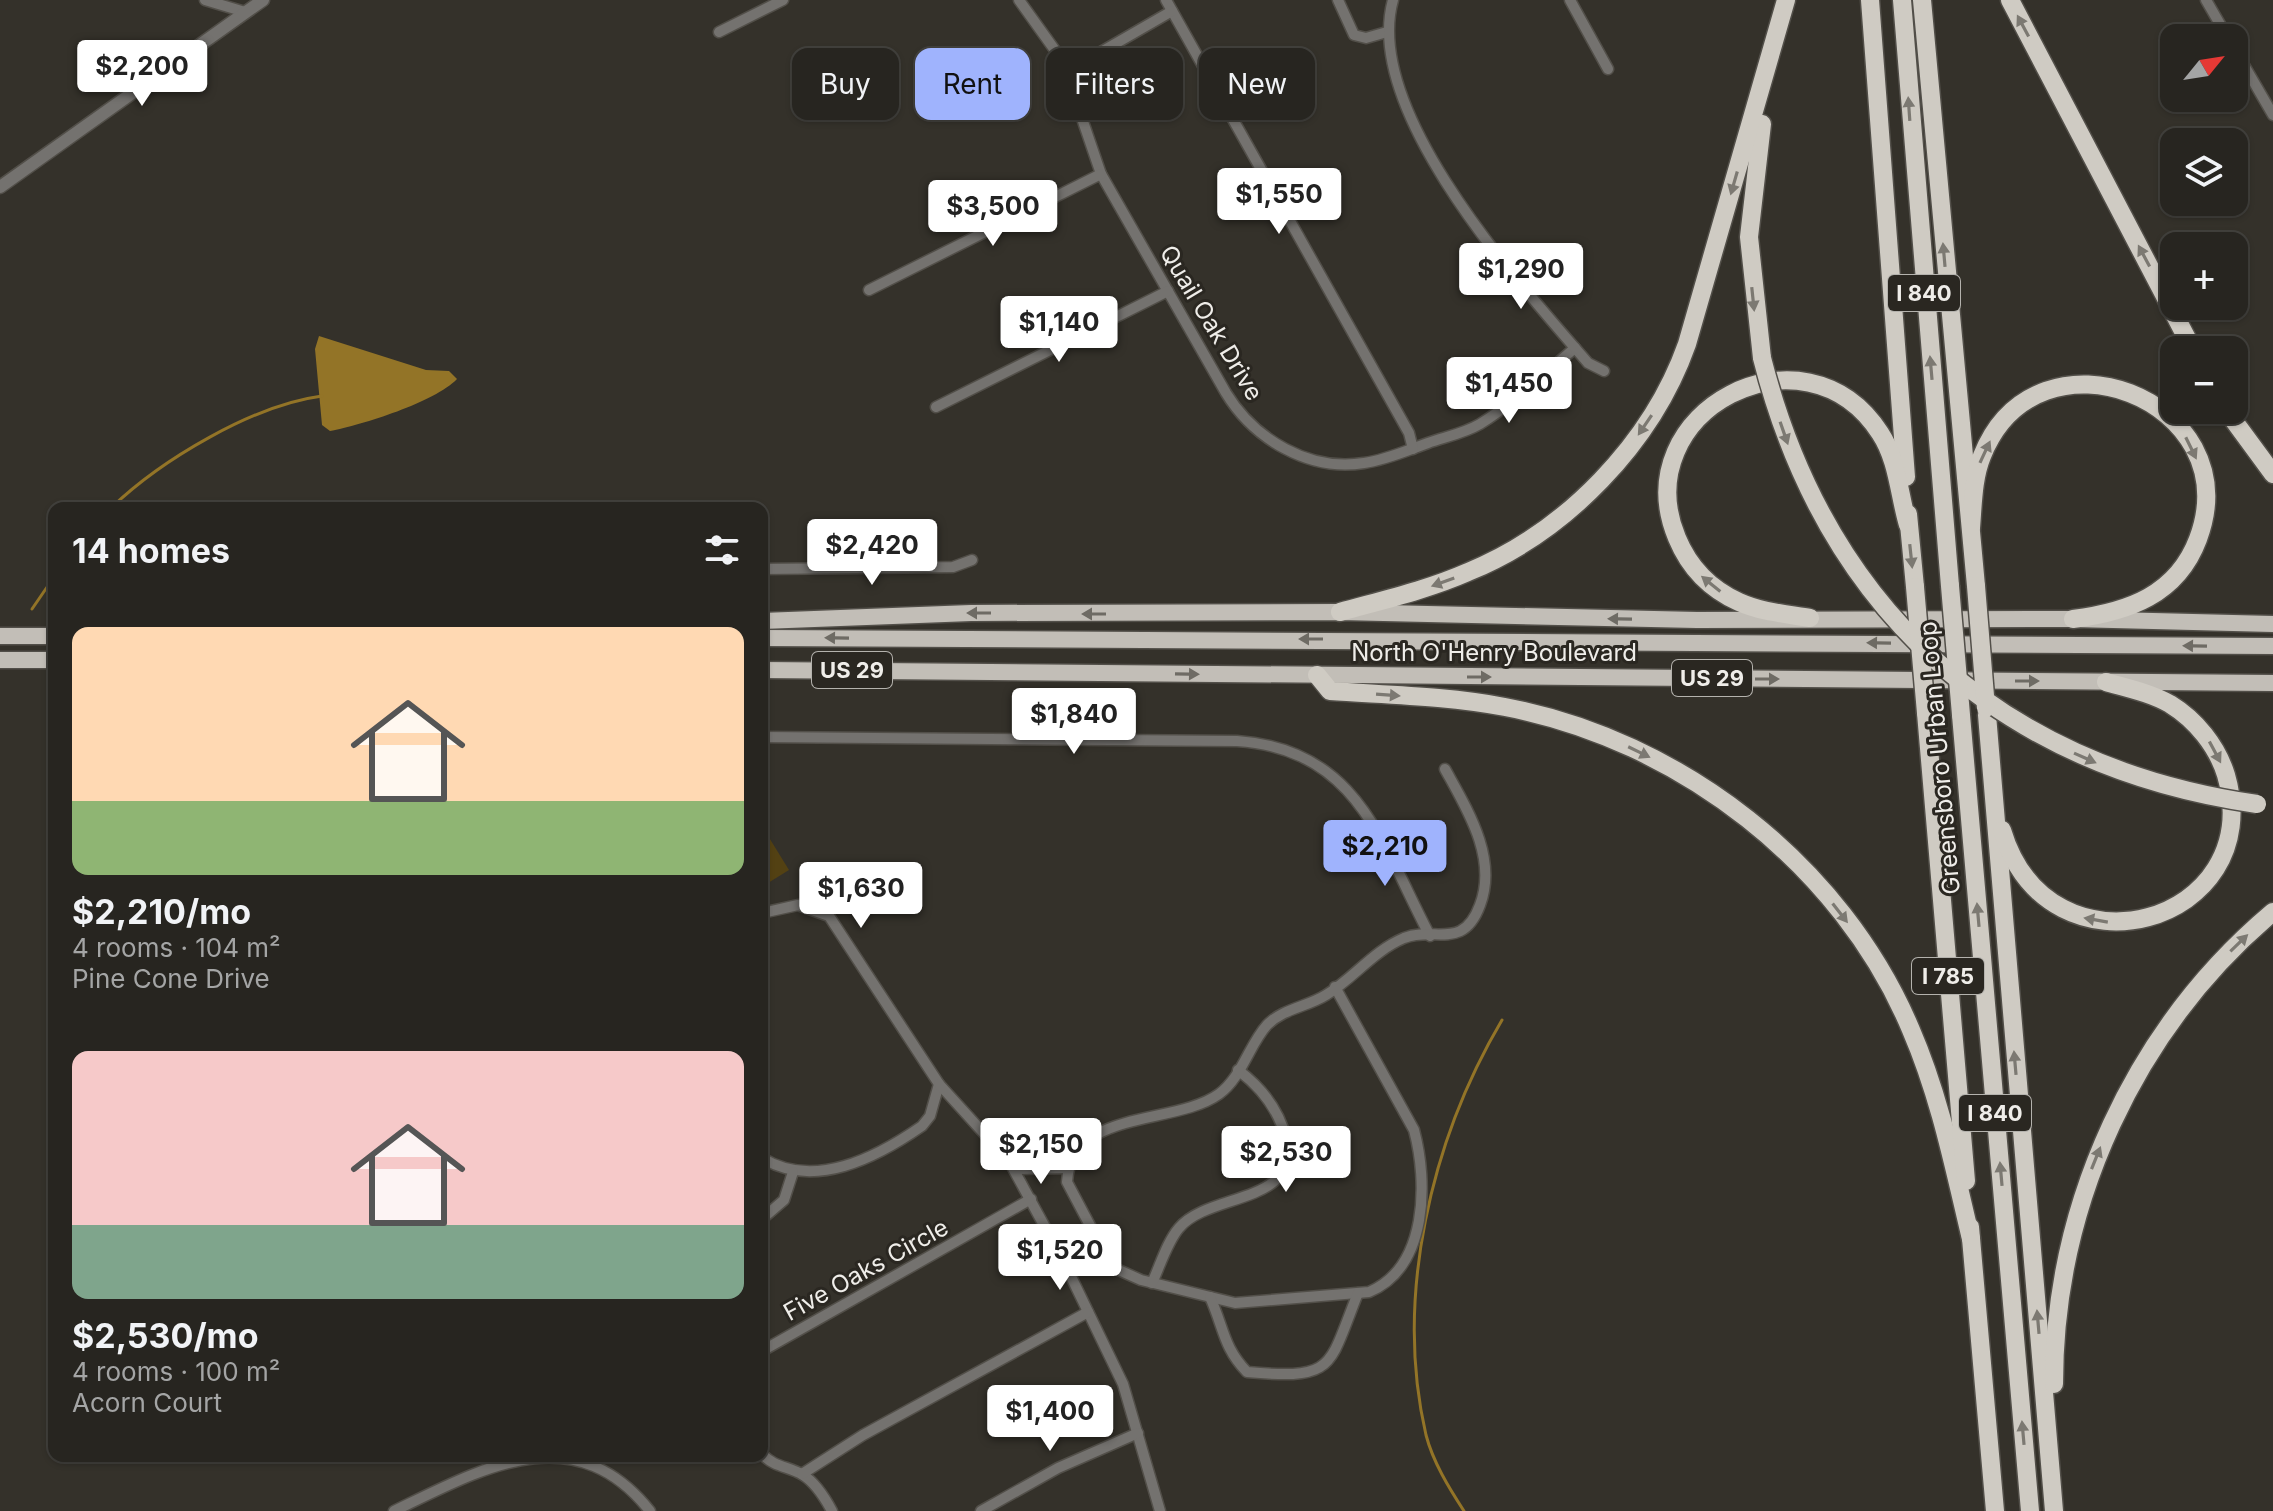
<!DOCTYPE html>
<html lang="en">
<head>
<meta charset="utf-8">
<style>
	body { margin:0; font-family:Inter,sans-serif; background:#2f2d29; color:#f1f3f6; height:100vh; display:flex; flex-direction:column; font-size:30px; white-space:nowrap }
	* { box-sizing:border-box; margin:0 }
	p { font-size:26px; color:#a4a5a5 }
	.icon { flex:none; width:44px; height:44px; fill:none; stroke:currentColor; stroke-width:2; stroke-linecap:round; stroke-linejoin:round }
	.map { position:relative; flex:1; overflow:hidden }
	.details { position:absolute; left:48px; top:502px; width:720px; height:960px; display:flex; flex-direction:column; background:#272520; border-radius:16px; box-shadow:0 2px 6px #0004,0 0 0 2px #43423e }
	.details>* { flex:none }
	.banner { position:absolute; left:792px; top:48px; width:760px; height:72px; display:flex; gap:16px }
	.needle { width:52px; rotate:60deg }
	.controls { position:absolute; left:2160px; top:24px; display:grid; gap:16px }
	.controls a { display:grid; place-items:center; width:88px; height:88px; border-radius:16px; background:#272520; box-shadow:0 2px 6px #0004,0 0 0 2px #43423e; font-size:40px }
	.price { position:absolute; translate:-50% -68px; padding:0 18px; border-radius:8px; background:#fff; color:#222; font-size:26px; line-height:52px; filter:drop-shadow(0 2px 4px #0008) }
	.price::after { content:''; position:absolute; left:50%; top:48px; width:24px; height:18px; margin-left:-12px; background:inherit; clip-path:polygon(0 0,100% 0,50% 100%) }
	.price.active { background:#9fb3fd; color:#111 }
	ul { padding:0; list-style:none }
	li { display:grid; align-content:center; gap:16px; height:424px; padding:0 24px }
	li span { display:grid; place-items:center; height:248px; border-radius:16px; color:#555 }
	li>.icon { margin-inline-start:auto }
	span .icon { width:144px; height:144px; fill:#fffc; stroke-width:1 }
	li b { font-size:34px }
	h2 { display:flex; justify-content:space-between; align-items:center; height:96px; padding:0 24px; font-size:34px }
	.pill { padding:0 28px; border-radius:16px; background:#272520; box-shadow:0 2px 6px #0004,0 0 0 2px #43423e; font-size:28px; line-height:72px }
	.pill.active { background:#9fb3fd; color:#111 }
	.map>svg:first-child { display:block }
</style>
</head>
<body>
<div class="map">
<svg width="2273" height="1511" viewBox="0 0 2273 1511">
	<rect width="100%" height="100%" fill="#34312a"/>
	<path fill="#534113" d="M765,831L789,870L768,883L762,874V833Z"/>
	<path fill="#937427" d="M319,336L426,370L449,371L457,379C435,402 362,425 330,431L322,425L315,349Z"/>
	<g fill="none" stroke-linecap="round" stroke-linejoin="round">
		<g stroke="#937427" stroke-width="3">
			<path d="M111,508C161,460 253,405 322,396"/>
			<path d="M32,609L54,577"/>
			<path d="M1464,1511C1449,1488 1433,1462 1426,1435C1394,1297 1431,1140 1502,1020"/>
		</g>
		<defs>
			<g id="minor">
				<path d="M205,0L245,12"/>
				<path d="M1019,0L1062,60L1101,174L1226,393C1254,439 1309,472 1364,463C1386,460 1408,450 1428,443C1445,437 1465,433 1480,424C1514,403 1544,374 1575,348"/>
				<path d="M1166,0L1409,433L1413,449"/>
				<path d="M1338,0L1354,35L1366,38L1387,32"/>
				<path d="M1393,0C1362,111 1519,283 1588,363L1604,371"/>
				<path d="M1570,0L1608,69"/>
				<path d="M2206,0L2228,38"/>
				<path d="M719,32L783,0"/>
				<path d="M2234,48L2273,115"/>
				<path d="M1068,71L1172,11"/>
				<path d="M869,290L1101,174"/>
				<path d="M936,407L1168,291"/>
				<path d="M762,569L953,567L972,560"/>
				<path d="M762,737L1237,741C1358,749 1381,843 1430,936"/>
				<path d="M762,913L798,905L829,916L939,1084L930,1116L922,1126C876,1158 814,1190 762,1158"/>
				<path d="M1335,987L1414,1130C1428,1182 1428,1267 1369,1292L1235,1303L1141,1280L1112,1267L1067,1182C1071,1108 1175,1126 1219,1094C1242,1077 1249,1045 1267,1025C1284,1008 1307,1007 1326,995C1354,978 1373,951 1404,938C1435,926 1463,951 1480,905C1498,858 1467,809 1445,769"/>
				<path d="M939,1084L1009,1161L1063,1260L1123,1384L1160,1511"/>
				<path d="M1014,1169L1068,1168"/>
				<path d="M762,1219L784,1200L793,1172"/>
				<path d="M1152,1283C1160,1266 1167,1242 1179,1228C1209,1192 1301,1205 1286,1139C1279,1109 1262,1088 1238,1070"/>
				<path d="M1210,1297C1224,1328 1223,1347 1247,1372C1336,1380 1328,1368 1358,1293"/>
				<path d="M762,1351L1031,1199"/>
				<path d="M762,1454C775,1468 789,1466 803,1475C816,1483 825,1498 832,1511"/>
				<path d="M802,1474L863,1435L1088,1312"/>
				<path d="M394,1511C481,1469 574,1415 650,1511"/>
				<path d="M981,1511L1058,1468L1138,1433"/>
			</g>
			<path id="tertiary" d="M0,187L263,0"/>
			<g id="trunk">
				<path d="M762,621L971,613L1340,612L1697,620L2073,619L2273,624"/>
				<path d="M0,636H54"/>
				<path d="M762,638L2273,646"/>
				<path d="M0,660H54"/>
				<path d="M762,670L2273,683"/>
			</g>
			<g id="motorway">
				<path d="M1870,0L1906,477"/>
				<path d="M1902,0L1950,586"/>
				<path d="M1922,0L1976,586"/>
				<path d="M2010,0L2193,350"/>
				<path d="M1762,358L1749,237L1762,124"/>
				<path d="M2226,410L2273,474"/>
				<path d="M1908,514L1915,587"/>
				<path d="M1971,528C1973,504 1973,478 1982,456C2037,317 2250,400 2198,539C2177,595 2128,612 2073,619"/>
				<path d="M1340,612C1383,600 1427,590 1468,572C1566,532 1652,443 1687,344L1786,0"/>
				<path d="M1810,618C1786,614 1761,612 1739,602C1710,589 1689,567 1677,538C1624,411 1805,317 1880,433C1898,460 1899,495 1908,525"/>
				<path d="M1317,675L1330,691C1388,695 1448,696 1505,707C1680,740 1842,865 1911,1030C1940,1097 1954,1168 1971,1239"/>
				<path d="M1926,713L1966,1181"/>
				<path d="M1961,715L2030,1511"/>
				<path d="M1987,715L2054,1511"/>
				<path d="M2002,830C2049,987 2269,924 2226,775C2217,746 2196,720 2170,704C2151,693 2127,688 2106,682"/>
				<path d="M1970,1227L1995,1511"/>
				<path d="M2054,1384C2054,1204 2135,1028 2273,912"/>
			</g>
		</defs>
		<use href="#minor" stroke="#524f49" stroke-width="13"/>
		<use href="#tertiary" stroke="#524f49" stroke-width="15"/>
		<use href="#trunk" stroke="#524f49" stroke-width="19"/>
		<use href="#motorway" stroke="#524f49" stroke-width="21"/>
		<use href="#minor" stroke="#74726f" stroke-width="10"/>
		<use href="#tertiary" stroke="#74726f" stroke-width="12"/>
		<use href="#trunk" stroke="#c2beb7" stroke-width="16"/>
		<use href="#motorway" stroke="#cfcbc3" stroke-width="18"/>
		<defs>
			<g id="motorway-bridge">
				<path d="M1762,358C1826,610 2000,767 2257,804"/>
				<path d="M1950,586L1961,715"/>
				<path d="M1976,586L1986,708"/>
				<path d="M1915,587L1926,713"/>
			</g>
		</defs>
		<use href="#motorway-bridge" stroke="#524f49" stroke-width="21" stroke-linecap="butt"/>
		<use href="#motorway-bridge" stroke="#cfcbc3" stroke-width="18"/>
	</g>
	<defs><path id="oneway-solid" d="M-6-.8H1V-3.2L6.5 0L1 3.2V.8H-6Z" transform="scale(2)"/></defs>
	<g fill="#7c7972">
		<use href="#oneway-solid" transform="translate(2023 26) rotate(-118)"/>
		<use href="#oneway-solid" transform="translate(1909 109) rotate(-94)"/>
		<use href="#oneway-solid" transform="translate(1734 183) rotate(106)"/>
		<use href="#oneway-solid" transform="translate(1944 255) rotate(-95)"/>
		<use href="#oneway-solid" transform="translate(2144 256) rotate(-118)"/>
		<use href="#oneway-solid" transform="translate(1753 299) rotate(84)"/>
		<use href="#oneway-solid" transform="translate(1931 368) rotate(-95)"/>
		<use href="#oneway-solid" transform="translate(1645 425) rotate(124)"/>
		<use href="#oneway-solid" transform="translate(1784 433) rotate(71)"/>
		<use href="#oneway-solid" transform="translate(2191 448) rotate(64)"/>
		<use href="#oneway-solid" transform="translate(1985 452) rotate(-65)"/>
		<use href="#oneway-solid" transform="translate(1911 556) rotate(84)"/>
		<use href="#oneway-solid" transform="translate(1443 582) rotate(160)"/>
		<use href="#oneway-solid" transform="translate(1711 584) rotate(-141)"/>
		<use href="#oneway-solid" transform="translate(1388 695) rotate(4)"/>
		<use href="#oneway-solid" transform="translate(1639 752) rotate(26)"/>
		<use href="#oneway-solid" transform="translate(2215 752) rotate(62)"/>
		<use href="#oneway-solid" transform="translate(2085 758) rotate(24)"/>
		<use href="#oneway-solid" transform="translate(1840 913) rotate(52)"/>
		<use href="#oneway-solid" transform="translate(1978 915) rotate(-95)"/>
		<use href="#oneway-solid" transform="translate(2096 920) rotate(-170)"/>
		<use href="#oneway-solid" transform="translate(2239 943) rotate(-44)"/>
		<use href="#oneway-solid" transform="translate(2015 1063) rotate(-95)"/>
		<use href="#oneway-solid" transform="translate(2096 1158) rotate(-68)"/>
		<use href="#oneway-solid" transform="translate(2001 1174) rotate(-95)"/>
		<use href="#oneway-solid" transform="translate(2038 1322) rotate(-95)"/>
		<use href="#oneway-solid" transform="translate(2023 1433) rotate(-95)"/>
	</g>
	<g fill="#6e6b64">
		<use href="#oneway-solid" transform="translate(979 613) rotate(180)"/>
		<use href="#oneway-solid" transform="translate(1094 614) rotate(180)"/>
		<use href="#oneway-solid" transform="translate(1620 619) rotate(-179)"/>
		<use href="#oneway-solid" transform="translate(837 638) rotate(-179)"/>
		<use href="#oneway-solid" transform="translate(1311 639) rotate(-180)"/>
		<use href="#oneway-solid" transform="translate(1879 643) rotate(-179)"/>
		<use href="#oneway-solid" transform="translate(2195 646) rotate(-179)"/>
		<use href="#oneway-solid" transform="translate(1187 674) rotate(1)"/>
		<use href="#oneway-solid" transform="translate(1479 677)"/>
		<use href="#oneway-solid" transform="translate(1767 679)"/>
		<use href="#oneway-solid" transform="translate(2027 681)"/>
	</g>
	<g text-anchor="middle" stroke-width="6" stroke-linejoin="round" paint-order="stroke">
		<g fill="#2a2721" stroke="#b4b2ad" stroke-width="2">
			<rect x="1888" y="275" width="72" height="36" rx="6"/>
			<rect x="812" y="652" width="80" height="36" rx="6"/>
			<rect x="1672" y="660" width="80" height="36" rx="6"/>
			<rect x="1912" y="958" width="72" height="36" rx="6"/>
			<rect x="1959" y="1095" width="72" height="36" rx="6"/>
		</g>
		<g font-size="22" font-weight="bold" fill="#efede9">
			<text x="1924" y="301">I 840</text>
			<text x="852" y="678">US 29</text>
			<text x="1712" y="686">US 29</text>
			<text x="1948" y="984">I 785</text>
			<text x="1995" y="1121">I 840</text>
		</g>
		<g font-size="24" fill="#efede9" stroke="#2a2721">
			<text transform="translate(1211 323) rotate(59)" y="8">Quail Oak Drive</text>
			<text x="1494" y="661">North O'Henry Boulevard</text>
			<text transform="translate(1940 758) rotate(-95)" y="8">Greensboro Urban Loop</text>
			<text transform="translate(866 1270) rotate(-29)" y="8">Five Oaks Circle</text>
		</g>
	</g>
</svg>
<div class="controls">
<a><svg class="needle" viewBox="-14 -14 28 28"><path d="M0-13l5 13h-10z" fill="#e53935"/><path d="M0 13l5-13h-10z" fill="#a4a5a5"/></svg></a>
<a><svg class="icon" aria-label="layers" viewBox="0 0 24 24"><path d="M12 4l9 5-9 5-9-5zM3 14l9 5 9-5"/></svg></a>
<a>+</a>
<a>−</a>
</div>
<b class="price" style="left:142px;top:108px">$2,200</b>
<b class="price" style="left:1279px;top:236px">$1,550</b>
<b class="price" style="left:993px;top:248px">$3,500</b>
<b class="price" style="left:1521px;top:311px">$1,290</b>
<b class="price" style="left:1059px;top:364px">$1,140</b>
<b class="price" style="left:1509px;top:425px">$1,450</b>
<b class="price" style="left:872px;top:587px">$2,420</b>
<b class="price" style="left:1074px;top:756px">$1,840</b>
<b class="price active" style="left:1385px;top:888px">$2,210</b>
<b class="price" style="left:861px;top:930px">$1,630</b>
<b class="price" style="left:1041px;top:1186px">$2,150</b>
<b class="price" style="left:1286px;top:1194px">$2,530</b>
<b class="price" style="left:1060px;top:1292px">$1,520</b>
<b class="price" style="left:1050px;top:1453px">$1,400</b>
<div class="banner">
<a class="pill">Buy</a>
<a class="pill active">Rent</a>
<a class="pill">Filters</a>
<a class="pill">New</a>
</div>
<section class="details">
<h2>14 homes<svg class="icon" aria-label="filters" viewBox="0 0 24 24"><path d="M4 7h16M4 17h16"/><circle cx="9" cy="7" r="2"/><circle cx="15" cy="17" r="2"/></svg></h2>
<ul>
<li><span style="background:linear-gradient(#ffd9b3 70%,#8fb573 0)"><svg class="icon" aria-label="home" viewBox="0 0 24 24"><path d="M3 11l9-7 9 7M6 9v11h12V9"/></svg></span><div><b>$2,210/mo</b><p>4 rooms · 104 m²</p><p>Pine Cone Drive</p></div></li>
<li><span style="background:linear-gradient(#f6c9c9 70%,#7fa58c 0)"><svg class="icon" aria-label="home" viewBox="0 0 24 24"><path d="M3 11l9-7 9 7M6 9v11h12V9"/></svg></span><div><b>$2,530/mo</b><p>4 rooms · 100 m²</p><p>Acorn Court</p></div></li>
</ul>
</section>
</div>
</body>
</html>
